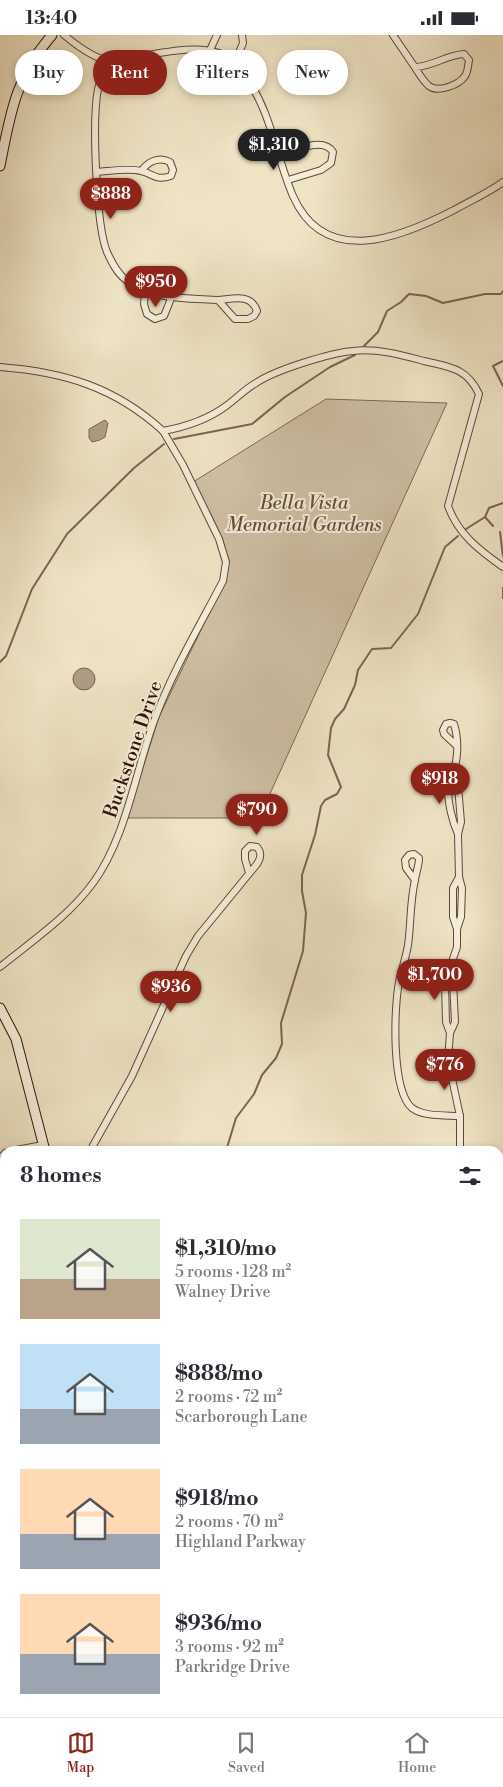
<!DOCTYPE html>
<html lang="en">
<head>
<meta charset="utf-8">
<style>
	body { margin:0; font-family:"Libre Bodoni",serif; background:#f2f2f3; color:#2b2b33; height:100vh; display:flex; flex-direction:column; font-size:19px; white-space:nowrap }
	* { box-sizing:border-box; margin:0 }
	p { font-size:16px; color:#7c7c81 }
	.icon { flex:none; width:28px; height:28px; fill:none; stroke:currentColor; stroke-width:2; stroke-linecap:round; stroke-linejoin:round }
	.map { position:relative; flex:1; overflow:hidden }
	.panel { position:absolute; left:0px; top:1111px; width:504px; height:571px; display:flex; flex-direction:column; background:#fff; border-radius:15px 15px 0 0; box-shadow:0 2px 8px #0003 }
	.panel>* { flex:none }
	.guide { position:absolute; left:15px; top:15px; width:474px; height:45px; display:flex; gap:10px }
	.price { position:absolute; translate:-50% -42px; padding:0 11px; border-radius:18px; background:#8f2418; color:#fff; font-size:16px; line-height:32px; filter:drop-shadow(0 1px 2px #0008) }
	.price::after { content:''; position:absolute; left:50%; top:30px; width:15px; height:11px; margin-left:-8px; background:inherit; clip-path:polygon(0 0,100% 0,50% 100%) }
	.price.selected { background:#222; color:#fff }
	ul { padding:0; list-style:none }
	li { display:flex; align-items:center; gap:15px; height:125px; padding:0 20px }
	li span { display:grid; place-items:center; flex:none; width:140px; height:100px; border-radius:0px; color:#555 }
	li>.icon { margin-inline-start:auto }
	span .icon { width:60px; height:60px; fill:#fffc; stroke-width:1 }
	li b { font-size:21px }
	h2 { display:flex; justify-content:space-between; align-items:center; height:60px; padding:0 20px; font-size:21px }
	.pill { padding:0 18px; border-radius:22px; background:#fff; box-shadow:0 2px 8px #0003; font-size:18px; line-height:45px }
	.pill.selected { background:#8f2418; color:#fff }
	.status { display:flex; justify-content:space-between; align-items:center; height:35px; padding:0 25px; background:#fff; direction:ltr }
	.status svg { height:14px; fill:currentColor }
	.tabs { display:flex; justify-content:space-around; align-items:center; height:70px; border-top:1px solid #e1e1e2; background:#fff; font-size:14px; color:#7c7c81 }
	.tabs a { display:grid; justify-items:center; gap:2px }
	.tabs .selected { color:#8f2418 }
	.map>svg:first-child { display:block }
</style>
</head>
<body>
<div class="status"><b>13:40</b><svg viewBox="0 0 49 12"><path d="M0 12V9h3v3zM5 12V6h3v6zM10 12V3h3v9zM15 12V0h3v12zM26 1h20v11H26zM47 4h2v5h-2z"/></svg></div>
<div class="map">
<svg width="503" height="1682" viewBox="0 0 503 1682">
	<rect width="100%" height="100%" fill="#eee3c4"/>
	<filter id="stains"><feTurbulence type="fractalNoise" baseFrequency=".004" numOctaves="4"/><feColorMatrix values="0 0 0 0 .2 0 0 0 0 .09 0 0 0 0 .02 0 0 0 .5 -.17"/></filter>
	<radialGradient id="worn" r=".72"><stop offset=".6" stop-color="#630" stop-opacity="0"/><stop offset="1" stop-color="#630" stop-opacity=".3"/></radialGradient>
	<path fill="#cebfa4" stroke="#7f6855" d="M326,364L447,368L259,783H127L159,682L226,543C234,512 207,475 193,447Z"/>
	<g fill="#ad9c83" stroke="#7b6451">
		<path d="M105,385L108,388L105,402L100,405L92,407L89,403V394Z"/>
		<circle cx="84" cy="644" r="11"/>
	</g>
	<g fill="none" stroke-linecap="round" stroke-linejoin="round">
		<g stroke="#7b6451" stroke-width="2">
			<path d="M364,311L378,297L387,276L401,267L409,259L426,261L443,268L485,259H501L503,256"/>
			<path d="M503,326L493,331L503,351"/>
			<path d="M174,404L252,389L285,362L330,332L355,320"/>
			<path d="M485,482L493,491"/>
			<path d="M466,494L485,482L489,473L503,468"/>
			<path d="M500,497L503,521"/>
			<path d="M503,553V563"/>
			<path d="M0,627L6,621L32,554L67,499L134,433L164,409"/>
			<path d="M226,1116L236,1083L254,1059L262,1040L276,1023L282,1009L281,988L303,916L306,878L302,856V840L315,800L321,771L325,765L337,759L341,752L328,720L331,693L335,684L344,674L355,650L358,635L372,614L391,613L418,579L445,512L458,501"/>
			<path d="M115,1678L118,1682"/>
		</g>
		<defs>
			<g id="minor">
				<path d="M64,0C76,10 94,24 110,26C116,27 123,24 129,23C160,19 209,4 235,27C239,31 243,38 246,42C272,79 276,122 293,161C325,234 402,202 454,175C470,166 488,158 503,147"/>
				<path d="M393,0L412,28C417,35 422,45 429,51C438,58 459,50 465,41C468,37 468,30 469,25L464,19C446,20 432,32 415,32"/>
				<path d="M210,15L217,0"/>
				<path d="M110,26C106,35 100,45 98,54C92,84 96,190 107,217C112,228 117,238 126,245C150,265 189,263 218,265L235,284H248L254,281L257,276C251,258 233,264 218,265"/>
				<path d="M235,27L243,8L242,0"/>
				<path d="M280,120C294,116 323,101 333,117L331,128L321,135L288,145"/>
				<path d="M97,137C111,136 128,133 141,136C154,139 155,146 171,141L173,135L170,127C158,121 148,127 141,136"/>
				<path d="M145,256L144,269L147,279L155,284L164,281L172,261"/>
				<path d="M0,332C64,337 115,352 163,396C185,392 207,385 226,371C236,364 245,354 256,348C275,335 330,318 353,316C376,313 402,320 424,326C450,332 467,333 479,359L448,471C458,499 479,515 503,532"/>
				<path d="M457,711L444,699L443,695L446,689L450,688L454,689C459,705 458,724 453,739C452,744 448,749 448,754C448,768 452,786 458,799"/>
				<path d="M415,845L406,833L405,825L409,820L414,819L419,823C419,831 416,837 415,845C410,866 411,889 408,910C406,922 402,934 399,947C394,973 391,1055 412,1073C424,1082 446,1080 460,1081"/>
				<path d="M457,894L453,882V853L459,842"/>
				<path d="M0,932C32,906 68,882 93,848C126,803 135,738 154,686C172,637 199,592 223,546L226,527L219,504L183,430L163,396"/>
				<path d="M451,935L453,946L455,987L450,998L448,1025L460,1081V1116"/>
				<path d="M450,998L446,987L445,947L457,912V894L461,882L462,853L459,842L458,799L461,787L458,751L453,740"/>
				<path d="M11,1116L43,1110"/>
				<path d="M90,1116L132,1041L186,921L198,901L257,829C261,823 262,818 257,812L250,811L245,816V824L249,838"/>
				<path d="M0,1124L5,1118"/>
				<path d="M0,1135L5,1136"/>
				<path d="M503,1237L500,1256L503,1263"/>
			</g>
			<g id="secondary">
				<path d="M0,131C10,79 16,41 52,0"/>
				<path d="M0,973L16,1004L45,1116"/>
				<path d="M499,1657L503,1654"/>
				<path d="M253,1678L261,1682"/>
				<path d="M467,1682L474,1678"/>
			</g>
		</defs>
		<use href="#minor" stroke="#604636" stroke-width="8"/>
		<use href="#secondary" stroke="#301106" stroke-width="11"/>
		<use href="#minor" stroke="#f4edd9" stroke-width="6"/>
		<use href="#secondary" stroke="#f4edd9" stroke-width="9"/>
	</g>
	<g text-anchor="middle" stroke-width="4" stroke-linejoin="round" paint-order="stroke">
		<g font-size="19" font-style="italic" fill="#674e3d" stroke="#f4edd9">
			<text x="304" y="474">Bella Vista<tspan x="304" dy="22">Memorial Gardens</tspan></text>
		</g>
		<g font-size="19" fill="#301106" stroke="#f4edd9">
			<text transform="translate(132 714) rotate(-71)" y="7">Buckstone Drive</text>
		</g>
	</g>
	<rect width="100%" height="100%" filter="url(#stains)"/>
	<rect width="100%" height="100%" fill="url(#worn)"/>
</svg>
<b class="price selected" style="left:274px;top:136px">$1,310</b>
<b class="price" style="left:111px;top:185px">$888</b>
<b class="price" style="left:156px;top:273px">$950</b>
<b class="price" style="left:440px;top:770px">$918</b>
<b class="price" style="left:257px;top:801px">$790</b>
<b class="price" style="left:435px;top:966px">$1,700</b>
<b class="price" style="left:171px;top:978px">$936</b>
<b class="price" style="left:445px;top:1056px">$776</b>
<div class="guide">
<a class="pill">Buy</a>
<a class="pill selected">Rent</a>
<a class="pill">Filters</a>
<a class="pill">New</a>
</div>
<section class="panel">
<h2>8 homes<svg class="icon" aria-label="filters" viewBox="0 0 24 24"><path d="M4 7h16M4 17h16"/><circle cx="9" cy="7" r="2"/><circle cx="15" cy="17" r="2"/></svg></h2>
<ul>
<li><span style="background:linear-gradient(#dfe7d0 60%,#b9a48a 0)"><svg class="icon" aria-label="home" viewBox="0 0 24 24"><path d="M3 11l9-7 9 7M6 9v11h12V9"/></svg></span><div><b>$1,310/mo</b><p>5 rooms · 128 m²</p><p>Walney Drive</p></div></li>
<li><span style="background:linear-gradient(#bfe0f5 65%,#9aa5b1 0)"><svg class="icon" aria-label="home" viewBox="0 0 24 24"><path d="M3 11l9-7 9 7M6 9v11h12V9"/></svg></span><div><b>$888/mo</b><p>2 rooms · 72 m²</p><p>Scarborough Lane</p></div></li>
<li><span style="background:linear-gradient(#ffd9b3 65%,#9aa5b1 0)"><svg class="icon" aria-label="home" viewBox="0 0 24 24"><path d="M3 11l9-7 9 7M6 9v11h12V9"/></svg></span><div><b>$918/mo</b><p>2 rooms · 70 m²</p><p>Highland Parkway</p></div></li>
<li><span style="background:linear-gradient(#ffd9b3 60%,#9aa5b1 0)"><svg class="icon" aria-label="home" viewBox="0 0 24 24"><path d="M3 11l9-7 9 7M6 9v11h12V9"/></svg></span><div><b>$936/mo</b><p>3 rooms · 92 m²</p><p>Parkridge Drive</p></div></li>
</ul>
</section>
</div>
<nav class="tabs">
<a class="selected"><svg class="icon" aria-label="map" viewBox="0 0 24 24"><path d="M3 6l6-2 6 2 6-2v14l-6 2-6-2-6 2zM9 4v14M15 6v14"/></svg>Map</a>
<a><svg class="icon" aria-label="saved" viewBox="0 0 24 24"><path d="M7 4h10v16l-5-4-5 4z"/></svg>Saved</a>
<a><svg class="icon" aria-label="home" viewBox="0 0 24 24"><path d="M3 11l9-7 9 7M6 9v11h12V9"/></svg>Home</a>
</nav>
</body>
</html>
